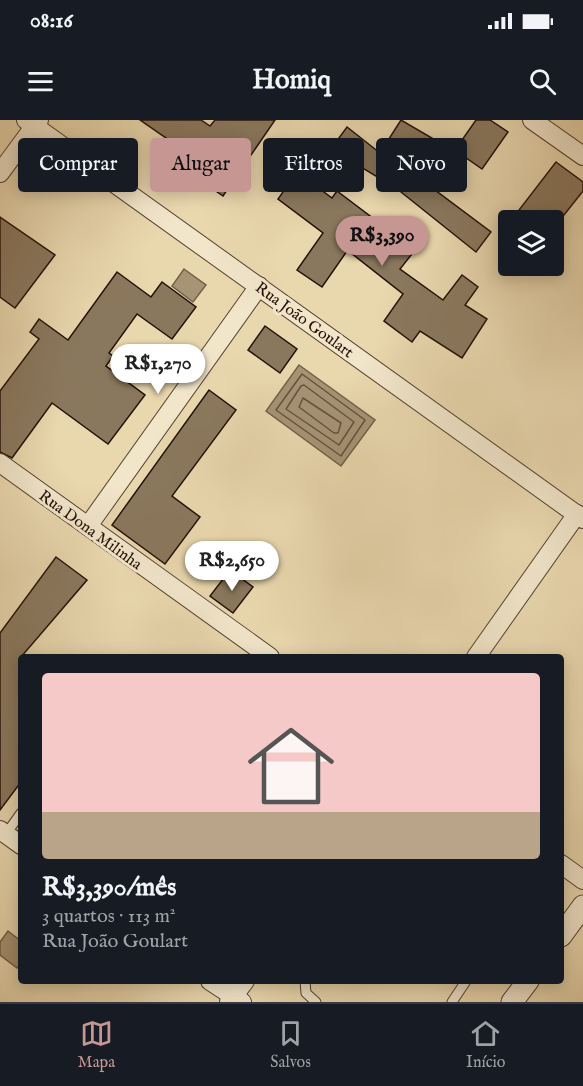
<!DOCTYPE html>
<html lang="pt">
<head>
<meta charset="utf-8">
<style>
	body { margin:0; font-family:"IM FELL English",serif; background:#242831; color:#f1f3f6; height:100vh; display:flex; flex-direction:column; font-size:22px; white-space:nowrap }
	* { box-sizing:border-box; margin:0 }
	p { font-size:20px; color:#9ea1a6 }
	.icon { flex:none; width:33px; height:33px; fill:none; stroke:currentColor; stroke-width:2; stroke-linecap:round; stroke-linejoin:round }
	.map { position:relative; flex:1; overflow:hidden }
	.panel { position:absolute; left:18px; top:534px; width:546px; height:330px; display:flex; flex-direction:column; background:#171b24; border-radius:6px; box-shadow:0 3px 15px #0003 }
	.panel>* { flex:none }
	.banner { position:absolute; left:18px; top:18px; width:548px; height:54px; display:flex; gap:12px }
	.buttons { position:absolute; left:498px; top:90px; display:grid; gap:12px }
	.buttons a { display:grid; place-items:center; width:66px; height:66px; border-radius:6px; background:#171b24; box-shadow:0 3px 15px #0003; font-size:30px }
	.price { position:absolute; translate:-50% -51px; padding:0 14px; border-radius:21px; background:#fff; color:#222; font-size:20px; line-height:39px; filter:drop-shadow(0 2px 3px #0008) }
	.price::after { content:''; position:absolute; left:50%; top:36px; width:18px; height:14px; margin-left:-9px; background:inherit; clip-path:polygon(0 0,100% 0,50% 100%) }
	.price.active { background:#c59692; color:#111 }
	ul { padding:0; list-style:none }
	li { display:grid; align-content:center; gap:12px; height:318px; padding:0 24px }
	li span { display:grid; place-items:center; height:186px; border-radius:6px; color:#555 }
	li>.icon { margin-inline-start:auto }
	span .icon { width:108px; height:108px; fill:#fffc; stroke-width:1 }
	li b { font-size:26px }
	.tag { padding:0 21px; border-radius:6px; background:#171b24; box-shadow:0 3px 15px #0003; font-size:21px; line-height:54px }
	.tag.active { background:#c59692; color:#111 }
	.status { display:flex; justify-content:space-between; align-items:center; height:42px; padding:0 30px; background:#171b24; direction:ltr }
	.status svg { height:16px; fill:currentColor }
	header { display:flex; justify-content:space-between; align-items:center; height:78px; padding:0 24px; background:#171b24; font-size:27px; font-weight:800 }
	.tab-bar { display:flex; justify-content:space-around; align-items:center; height:84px; border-top:2px solid #363941; background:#171b24; font-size:16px; color:#9ea1a6 }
	.tab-bar a { display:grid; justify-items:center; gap:3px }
	.tab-bar .active { color:#c59692 }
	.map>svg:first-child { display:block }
</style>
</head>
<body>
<div class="status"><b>08:16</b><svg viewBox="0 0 49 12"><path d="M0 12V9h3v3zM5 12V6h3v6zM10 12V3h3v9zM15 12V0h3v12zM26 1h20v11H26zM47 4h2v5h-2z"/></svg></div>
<header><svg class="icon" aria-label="menu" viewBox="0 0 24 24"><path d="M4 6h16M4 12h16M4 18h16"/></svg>Homiq<svg class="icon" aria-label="search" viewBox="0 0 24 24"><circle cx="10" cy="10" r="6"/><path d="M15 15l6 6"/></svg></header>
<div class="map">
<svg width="583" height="882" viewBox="0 0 583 882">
	<rect width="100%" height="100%" fill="#e9d7ae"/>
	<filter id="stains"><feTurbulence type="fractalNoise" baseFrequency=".00333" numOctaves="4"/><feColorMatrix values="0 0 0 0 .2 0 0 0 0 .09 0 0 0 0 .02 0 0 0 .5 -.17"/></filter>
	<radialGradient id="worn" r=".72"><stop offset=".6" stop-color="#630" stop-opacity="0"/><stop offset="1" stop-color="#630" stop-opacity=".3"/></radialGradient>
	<g fill="#a69475" stroke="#726049" stroke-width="1.5">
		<path d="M184,149L206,165L193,182L172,166Z"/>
		<path d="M299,245L375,300L341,346L266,291Z"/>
		<path d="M8,811L21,821V843L17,848L0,835V822Z"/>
	</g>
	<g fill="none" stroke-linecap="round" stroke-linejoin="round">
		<g stroke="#65523e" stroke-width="1.5">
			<path d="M302,254L365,300L341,336L276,290Z"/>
			<path d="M304,265L354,302L339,325L286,289L301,266Z"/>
			<path d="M303,278L341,303L338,313H334L299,287Z"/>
		</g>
	</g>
	<g fill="#8a785e" stroke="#241107" stroke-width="1.5">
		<path d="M140,0H201L210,6L215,0H275L223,76L180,46L189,34Z"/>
		<path d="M401,0L437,21L415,55L491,112L476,132L396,68L359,46L333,26L347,7L380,33Z"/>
		<path d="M476,0H490L508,12L482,49L455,30Z"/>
		<path d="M556,42L583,62V71L560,100H532L519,90Z"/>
		<path d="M297,52L332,78L337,71L415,130L400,149L443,180L462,155L478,167L465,185L487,199L462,238L420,211L412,222L384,201L403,174L351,133L347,131L322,167L297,150L323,113L278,79Z"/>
		<path d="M0,97L55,135L15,188L0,177Z"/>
		<path d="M117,152L151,177L162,162L196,187L172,219L137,194L109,233L113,236L106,246L145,275L108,324L52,283L12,338L0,332V271L39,219L30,212L39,199L68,220Z"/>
		<path d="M265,206L297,229L280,253L248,230Z"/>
		<path d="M209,270L236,290L172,376L200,397L165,444L112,405Z"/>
		<path d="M56,437L87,460L21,537V662L0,690V513Z"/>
		<path d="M230,450L253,467L233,493L210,476Z"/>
	</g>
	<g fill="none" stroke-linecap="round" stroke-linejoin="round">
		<defs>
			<g id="service">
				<path d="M6,714L21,693"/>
				<path d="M305,861L306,873L316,882"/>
				<path d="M452,882L466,861"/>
			</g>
			<g id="minor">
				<path d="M26,0L583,399"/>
				<path d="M532,0L583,36"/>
				<path d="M0,53L39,0"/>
				<path d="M0,343L270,537"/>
				<path d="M88,406L259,166"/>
				<path d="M476,537L577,394"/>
				<path d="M0,710L21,725"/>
				<path d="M561,744L583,760"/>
				<path d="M210,861L242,882"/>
				<path d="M229,882L245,861"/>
			</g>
			<g id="tertiary">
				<path d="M561,816L583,786"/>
				<path d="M512,882L528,861"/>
			</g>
		</defs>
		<use href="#service" stroke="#554231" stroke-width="11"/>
		<use href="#minor" stroke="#554231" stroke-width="20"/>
		<use href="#tertiary" stroke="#554231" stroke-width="23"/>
		<use href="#service" stroke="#f1e5ca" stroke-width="9"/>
		<use href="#minor" stroke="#f1e5ca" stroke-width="18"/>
		<use href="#tertiary" stroke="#f1e5ca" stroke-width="21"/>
	</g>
	<g text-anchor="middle" stroke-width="6" stroke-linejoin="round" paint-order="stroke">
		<g font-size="16" fill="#241107" stroke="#f1e5ca">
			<text transform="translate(305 199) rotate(36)" y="6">Rua João Goulart</text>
			<text transform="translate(91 409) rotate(36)" y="6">Rua Dona Milinha</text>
		</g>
	</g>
	<rect width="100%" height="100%" filter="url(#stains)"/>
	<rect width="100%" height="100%" fill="url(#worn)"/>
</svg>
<div class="buttons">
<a><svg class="icon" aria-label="layers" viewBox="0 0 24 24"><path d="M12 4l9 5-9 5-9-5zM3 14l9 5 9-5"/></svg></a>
</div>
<b class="price active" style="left:382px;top:147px">R$3,390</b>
<b class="price" style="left:158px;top:275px">R$1,270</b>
<b class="price" style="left:232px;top:472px">R$2,650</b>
<div class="banner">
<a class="tag">Comprar</a>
<a class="tag active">Alugar</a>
<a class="tag">Filtros</a>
<a class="tag">Novo</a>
</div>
<section class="panel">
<ul>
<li><span style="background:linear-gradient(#f6c9c9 75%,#b9a48a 0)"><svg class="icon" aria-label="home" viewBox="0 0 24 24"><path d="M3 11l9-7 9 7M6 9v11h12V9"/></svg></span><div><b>R$3,390/mês</b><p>3 quartos · 113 m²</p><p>Rua João Goulart</p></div></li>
</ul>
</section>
</div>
<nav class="tab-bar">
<a class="active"><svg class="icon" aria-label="map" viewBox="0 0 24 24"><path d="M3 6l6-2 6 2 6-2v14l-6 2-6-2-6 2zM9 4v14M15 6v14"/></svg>Mapa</a>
<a><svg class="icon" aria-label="saved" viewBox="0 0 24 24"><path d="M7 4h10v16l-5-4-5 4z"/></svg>Salvos</a>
<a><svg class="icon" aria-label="home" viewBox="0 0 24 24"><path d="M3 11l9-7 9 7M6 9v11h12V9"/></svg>Início</a>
</nav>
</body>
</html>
